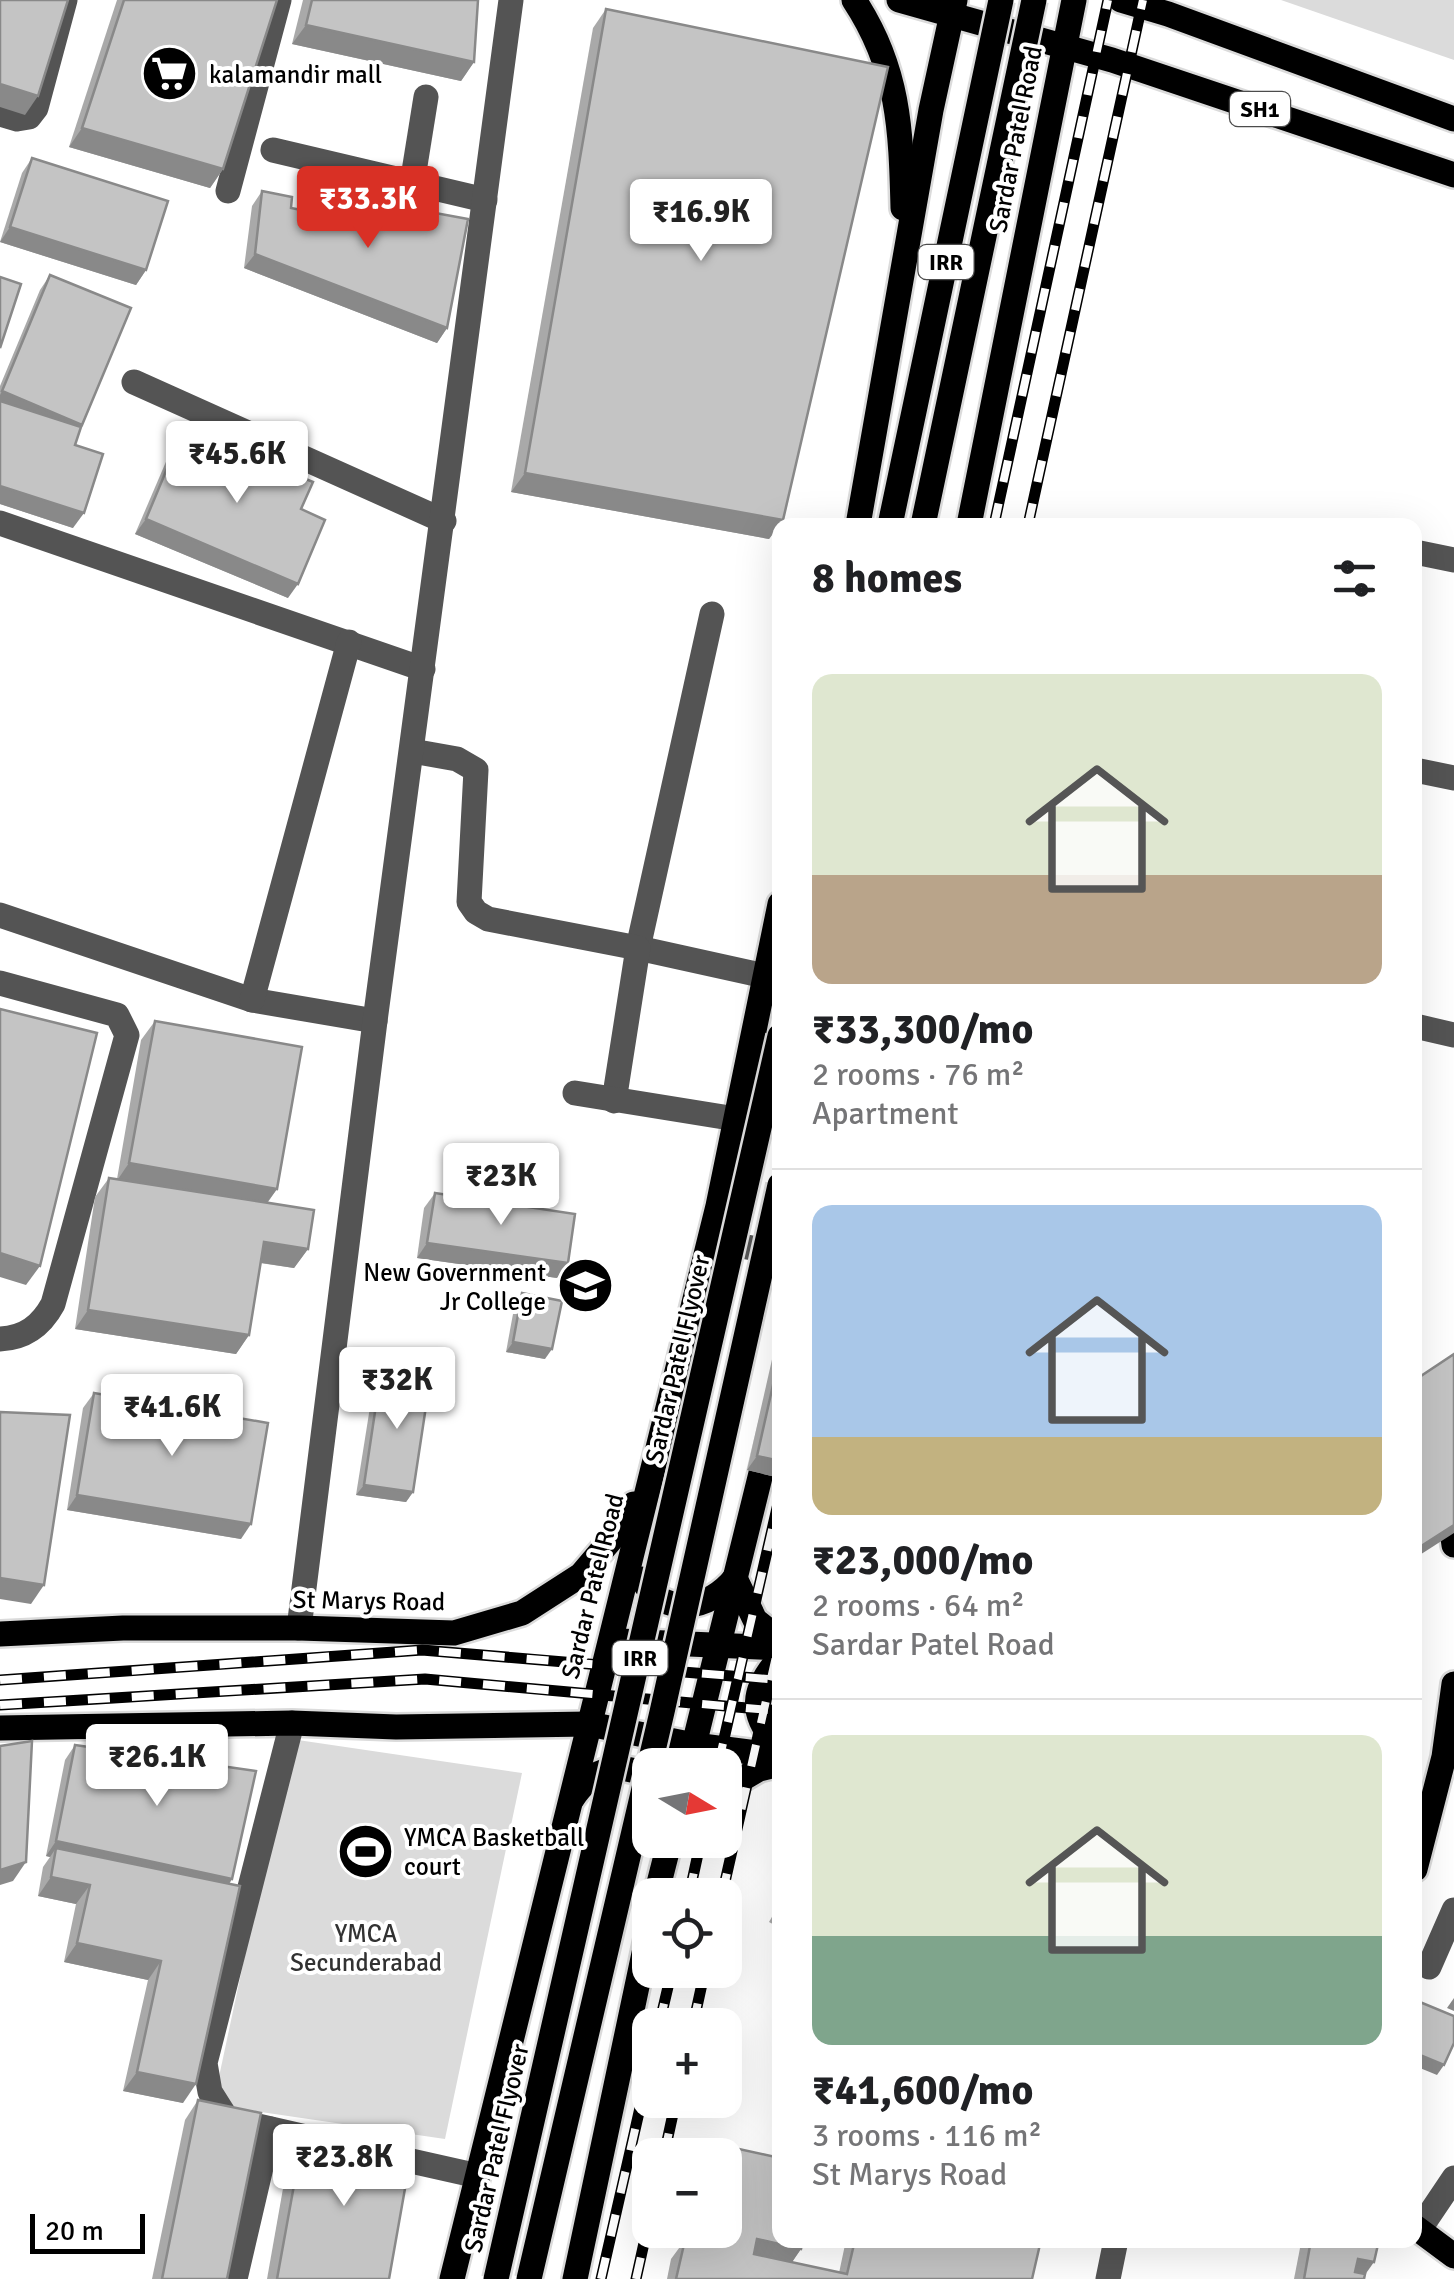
<!DOCTYPE html>
<html lang="en">
<head>
<meta charset="utf-8">
<style>
	body { margin:0; font-family:Signika,sans-serif; background:#f2f2f2; color:#202124; height:100vh; display:flex; flex-direction:column; font-size:38px; white-space:nowrap }
	* { box-sizing:border-box; margin:0 }
	p { font-size:32px; color:#757577 }
	.icon { flex:none; width:55px; height:55px; fill:none; stroke:currentColor; stroke-width:2; stroke-linecap:round; stroke-linejoin:round }
	.map { position:relative; flex:1; overflow:hidden }
	.details { position:absolute; left:772px; top:518px; width:650px; height:1730px; display:flex; flex-direction:column; background:#fff; border-radius:20px; box-shadow:0 10px 40px #0002 }
	.details>* { flex:none }
	.needle { width:65px; rotate:100deg }
	.tools { position:absolute; left:632px; top:1748px; display:grid; gap:20px }
	.tools a { display:grid; place-items:center; width:110px; height:110px; border-radius:20px; background:#fff; box-shadow:0 10px 40px #0002; font-size:50px }
	.scale { position:absolute; left:30px; bottom:25px; width:115px; box-sizing:border-box; padding-left:10px; border:5px solid #000; border-top:0; font-size:28px; line-height:35px; white-space:nowrap; color:#000; -webkit-text-stroke:8px #fff; paint-order:stroke }
	.price { position:absolute; translate:-50% -85px; padding:0 22px; border-radius:10px; background:#fff; color:#222; font-size:32px; line-height:65px; filter:drop-shadow(0 2px 5px #0008) }
	.price::after { content:''; position:absolute; left:50%; top:60px; width:30px; height:22px; margin-left:-15px; background:inherit; clip-path:polygon(0 0,100% 0,50% 100%) }
	.price.selected { background:#d93025; color:#fff }
	ul { padding:0; list-style:none }
	li { display:grid; align-content:center; gap:20px; height:530px; padding:0 40px }
	li+li { border-top:2px solid #e0e0e0 }
	li span { display:grid; place-items:center; height:310px; border-radius:20px; color:#555 }
	li>.icon { margin-inline-start:auto }
	span .icon { width:180px; height:180px; fill:#fffc; stroke-width:1 }
	li b { font-size:42px }
	h2 { display:flex; justify-content:space-between; align-items:center; height:120px; padding:0 40px; font-size:42px }
	.map>svg:first-child { display:block }
</style>
</head>
<body>
<div class="map">
<svg width="1454" height="2279" viewBox="0 0 1454 2279">
	<rect width="100%" height="100%" fill="#fff"/>
	<g fill="#dbdbdb">
		<path d="M1281,0H1454V60Z"/>
		<path d="M291,1739L522,1773L445,2139L213,2105Z"/>
	</g>
	<g fill="none" stroke-linecap="round" stroke-linejoin="round">
		<defs>
			<g id="major">
				<path d="M854,0C899,68 901,129 903,208"/>
				<path d="M899,0L1112,60L1454,175"/>
				<path d="M1121,0L1168,14L1454,119"/>
				<path d="M858,525L931,110L955,0"/>
				<path d="M969,525L1074,0"/>
				<path d="M1448,1501L1454,1545"/>
				<path d="M735,1578L755,1620L780,1640"/>
				<path d="M642,1579C664,1619 711,1609 735,1578"/>
				<path d="M0,1634L123,1628H299L454,1633L522,1613L581,1575L626,1522L634,1504"/>
				<path d="M620,1641L780,1648"/>
				<path d="M780,1658C752,1689 748,1715 780,1746"/>
				<path d="M0,1728L292,1723L396,1727L589,1724L694,1745L780,1756"/>
				<path d="M689,1765L780,1396"/>
				<path d="M725,1789L759,1769L780,1764"/>
				<path d="M572,1799C592,1769 618,1760 650,1777"/>
				<path d="M1415,1869L1444,1757L1454,1684"/>
				<path d="M656,1895L670,1840"/>
				<path d="M1415,2227L1454,2256"/>
				<path d="M452,2279L718,1206L780,904"/>
				<path d="M575,2279L650,1925"/>
			</g>
		</defs>
		<use href="#major" stroke="#dbdbdb" stroke-width="30"/>
		<g stroke="#545454" stroke-width="25">
			<path d="M0,114L17,119L29,117L36,108L65,0"/>
			<path d="M273,150L485,200"/>
			<path d="M412,184L426,97"/>
			<path d="M228,191L279,0"/>
			<path d="M134,382L444,521"/>
			<path d="M0,523L423,669"/>
			<path d="M1415,552L1454,560"/>
			<path d="M712,614L638,948L765,976"/>
			<path d="M412,751L457,759L476,770L469,902L476,912L488,919L638,948L614,1101"/>
			<path d="M1415,770L1454,778"/>
			<path d="M0,915L252,1000L375,1021"/>
			<path d="M0,983L117,1015L127,1035L53,1304C41,1326 25,1338 0,1339"/>
			<path d="M252,1000L349,642"/>
			<path d="M1415,1026L1454,1035"/>
			<path d="M575,1093L736,1119"/>
			<path d="M714,1241L780,1253"/>
			<path d="M299,1628L375,1021L511,0"/>
			<path d="M292,1723L205,2063L210,2092L227,2119L332,2143"/>
			<path d="M1429,1967L1454,1910"/>
			<path d="M380,2154L478,2176"/>
			<path d="M1419,2230L1454,2178"/>
			<path d="M235,2279L270,2129"/>
			<path d="M1108,2279L1116,2240"/>
		</g>
		<use href="#major" stroke="#000" stroke-width="25"/>
		<defs>
			<g id="rail">
				<path d="M994,525L1108,0"/>
				<path d="M1028,525L1143,0"/>
				<path d="M0,1680L422,1650L780,1680"/>
				<path d="M0,1705L425,1679L780,1711"/>
				<path d="M718,1765L780,1495"/>
				<path d="M689,1895L701,1840"/>
				<path d="M722,1895L780,1639"/>
				<path d="M659,2025L672,1970"/>
				<path d="M693,2025L705,1970"/>
				<path d="M664,2155L676,2100"/>
				<path d="M601,2279L650,2064"/>
				<path d="M636,2279L650,2216"/>
			</g>
		</defs>
		<use href="#rail" stroke="#000" stroke-width="11"/>
		<use href="#rail" stroke="#fff" stroke-width="8" stroke-dasharray="22" stroke-linecap="butt"/>
		<defs>
			<g id="major-bridge">
				<path d="M890,525L1001,0"/>
				<path d="M923,525L1034,0"/>
				<path d="M496,2279L780,1036"/>
				<path d="M529,2279L662,1712L780,1185"/>
			</g>
		</defs>
		<use href="#major-bridge" stroke="#dbdbdb" stroke-width="30" stroke-linecap="butt"/>
		<use href="#major-bridge" stroke="#000" stroke-width="25"/>
	</g>
	<g fill="#a9a9a9">
		<path d="M117,0H277L223,169L210,188L69,147Z"/>
		<path d="M303,0H478L474,62L461,81L292,44Z"/>
		<path d="M606,9L783,520L769,539L511,492L593,28Z"/>
		<path d="M32,158L146,270L136,285L0,242L22,173Z"/>
		<path d="M262,191L291,208L310,212L312,206L322,192L359,214L399,221L408,208L447,328L437,343L244,268L252,206Z"/>
		<path d="M50,275L82,425L75,445L73,528L0,504V386L40,290Z"/>
		<path d="M184,428L301,509L288,598L135,534L174,443Z"/>
		<path d="M155,1021L277,1189L268,1202L308,1249L294,1268L260,1263L249,1335L236,1354L75,1329L95,1197L109,1178L117,1179L141,1040Z"/>
		<path d="M435,1193L557,1278L417,1258L424,1208Z"/>
		<path d="M522,1293L545,1359L506,1352L515,1303Z"/>
		<path d="M780,1324V1478L747,1470Z"/>
		<path d="M381,1372L413,1492L406,1502L356,1495L374,1382Z"/>
		<path d="M94,1393L241,1539L67,1510L83,1408Z"/>
		<path d="M75,1745L232,1879L229,1884L183,2103L123,2091L148,1980L64,1962L76,1904L38,1896L43,1867L50,1857L46,1856L65,1760Z"/>
		<path d="M780,1903V1928L769,1922Z"/>
		<path d="M198,2100L227,2279H152L185,2120Z"/>
		<path d="M304,2130L389,2279H267L290,2149Z"/>
		<path d="M707,2142L780,2158V2240H803L801,2249L792,2262L839,2273L846,2240H1041L1032,2279H667L671,2259L685,2240L698,2243L701,2230H725V2155H698Z"/>
		<path d="M1303,2240H1379L1364,2279H1294L1301,2243Z"/>
	</g>
	<g fill="#898989">
		<path d="M306,25L474,62L461,81L292,44Z"/>
		<path d="M0,84L38,96L25,115L0,107Z"/>
		<path d="M82,128L223,169L210,188L69,147Z"/>
		<path d="M10,227L146,270L136,285L0,242Z"/>
		<path d="M255,254L447,328L437,343L244,268Z"/>
		<path d="M2,391L82,425L72,440L0,410V395Z"/>
		<path d="M525,473L783,520L769,539L511,492Z"/>
		<path d="M0,486L84,513L73,528L0,504Z"/>
		<path d="M146,519L298,584L288,598L135,534Z"/>
		<path d="M129,1163L277,1189L263,1208L116,1182Z"/>
		<path d="M264,1242L308,1249L294,1268L250,1261Z"/>
		<path d="M427,1243L568,1263L557,1278L417,1258Z"/>
		<path d="M0,1253L40,1266L26,1285L0,1277Z"/>
		<path d="M88,1310L249,1335L236,1354L75,1329Z"/>
		<path d="M513,1342L552,1349L545,1359L506,1352Z"/>
		<path d="M757,1456L780,1461V1478L747,1470Z"/>
		<path d="M364,1485L413,1492L406,1502L356,1495Z"/>
		<path d="M77,1495L251,1524L241,1539L67,1510Z"/>
		<path d="M1454,1525V1533L1415,1558V1550Z"/>
		<path d="M0,1578L44,1585L31,1604L0,1599Z"/>
		<path d="M56,1841L232,1879L222,1894L56,1848L50,1857L46,1856Z"/>
		<path d="M26,1862L13,1881L0,1885V1870Z"/>
		<path d="M51,1877L90,1885L76,1904L38,1896Z"/>
		<path d="M77,1943L161,1961L148,1980L64,1962Z"/>
		<path d="M1454,1998V2011L1447,2008Z"/>
		<path d="M1415,2053L1444,2065L1437,2075L1415,2066Z"/>
		<path d="M137,2072L196,2084L183,2103L123,2091Z"/>
		<path d="M757,2239L801,2249L788,2268L744,2258Z"/>
		<path d="M1358,2259L1374,2262L1362,2279L1344,2278Z"/>
	</g>
	<g fill="#c4c4c4" stroke="#898989" stroke-width="2.5">
		<path d="M0,0H68L38,96L0,84Z"/>
		<path d="M124,0H277L223,169L82,128Z"/>
		<path d="M312,0H478L474,62L306,25Z"/>
		<path d="M606,9L888,67L783,520L525,473Z"/>
		<path d="M32,158L168,201L146,270L10,227Z"/>
		<path d="M262,191L292,197L291,208L317,213L322,192L362,199L359,214L406,222L408,208L468,219L447,328L255,254Z"/>
		<path d="M50,275L131,308L82,425L2,391Z"/>
		<path d="M0,277L21,284L0,348Z"/>
		<path d="M0,401L81,427L75,445L103,454L84,513L0,486Z"/>
		<path d="M184,428L313,482L301,509L325,520L298,584L146,519Z"/>
		<path d="M0,1009L97,1033L40,1266L0,1253Z"/>
		<path d="M155,1021L302,1047L277,1189L129,1163Z"/>
		<path d="M109,1178L314,1210L308,1249L264,1242L249,1335L88,1310Z"/>
		<path d="M435,1193L575,1214L568,1263L427,1243Z"/>
		<path d="M522,1293L562,1301L552,1349L513,1342Z"/>
		<path d="M780,1354V1461L757,1456Z"/>
		<path d="M1454,1354V1525L1415,1550V1380Z"/>
		<path d="M381,1372L430,1380L413,1492L364,1485Z"/>
		<path d="M94,1393L268,1423L251,1524L77,1495Z"/>
		<path d="M0,1412L70,1415L44,1585L0,1578Z"/>
		<path d="M32,1741L26,1862L0,1870V1746Z"/>
		<path d="M75,1745L256,1771L232,1879L56,1841Z"/>
		<path d="M56,1848L240,1886L196,2084L137,2072L161,1961L77,1943L90,1885L51,1877Z"/>
		<path d="M1415,2000L1454,2016V2043L1444,2065L1415,2053Z"/>
		<path d="M198,2100L261,2113L227,2279H162Z"/>
		<path d="M304,2130L412,2149L389,2279H277Z"/>
		<path d="M707,2142L780,2158V2240H803L801,2249L757,2239L754,2254L847,2274L855,2240H1041L1032,2279H676L685,2240L707,2245L710,2230H725V2155H704Z"/>
		<path d="M1311,2240H1379L1374,2262L1358,2259L1355,2272L1365,2274L1364,2279H1304Z"/>
	</g>
	<defs>
		<symbol id="supermarket-disc" viewBox="-11 -11 22 22"><circle r="9.5" fill="#000" stroke="#fff"/><path d="M-6-5.5h2.5l.6 2H6L4.5 2H-2.5L-4.4-4H-6ZM-1.5 3.2a1.3 1.3 0 1 0 .1 0ZM3 3.2a1.3 1.3 0 1 0 .1 0Z" fill="#fff"/></symbol>
		<symbol id="university-disc" viewBox="-11 -11 22 22"><circle r="9.5" fill="#000" stroke="#fff"/><path d="M0-5L7-2L0 1L-7-2ZM-4 1L0 2.5L4 1V4Q0 6-4 4Z" fill="#fff"/></symbol>
		<symbol id="stadium-disc" viewBox="-11 -11 22 22"><circle r="9.5" fill="#000" stroke="#fff"/><path d="M0-5a6.5 5 0 1 0 0 10a6.5 5 0 1 0 0-10ZM-3.5-1.8h7v3.6h-7Z" fill="#fff"/></symbol>
	</defs>
	<g fill-rule="evenodd">
		<use href="#supermarket-disc" x="138" y="42" width="63" height="63"/>
		<use href="#university-disc" x="554" y="1254" width="63" height="63"/>
		<use href="#stadium-disc" x="334" y="1820" width="63" height="63"/>
	</g>
	<g text-anchor="middle" stroke-width="8" stroke-linejoin="round" paint-order="stroke">
		<g fill="#fff" stroke="#4c4c4c" stroke-width="2.5">
			<rect x="1230" y="92" width="60" height="34" rx="8"/>
			<rect x="918.5" y="245" width="55" height="34" rx="8"/>
			<rect x="612.5" y="1641" width="55" height="34" rx="8"/>
		</g>
		<g font-size="22" font-weight="bold" fill="#000">
			<text x="1260" y="117">SH1</text>
			<text x="946" y="270">IRR</text>
			<text x="640" y="1666">IRR</text>
		</g>
		<g font-size="25" fill="#000" stroke="#fff" text-anchor="start">
			<text x="209" y="83">kalamandir mall</text>
			<text x="546" y="1281" text-anchor="end">New Government<tspan x="546" dy="29">Jr College</tspan></text>
			<text x="404" y="1846">YMCA Basketball<tspan x="404" dy="29">court</tspan></text>
		</g>
		<g font-size="25" fill="#000" stroke="#fff">
			<text transform="translate(1015 139) rotate(-79)" y="9">Sardar Patel Road</text>
			<text transform="translate(677 1359) rotate(-77)" y="9">Sardar Patel Flyover</text>
			<text transform="translate(592 1586) rotate(-76)" y="9">Sardar Patel Road</text>
			<text transform="translate(369 1600) rotate(1)" y="9">St Marys Road</text>
			<text transform="translate(496 2148) rotate(-77)" y="9">Sardar Patel Flyover</text>
		</g>
		<g font-size="25" fill="#323232" stroke="#fff">
			<text x="366" y="1942">YMCA<tspan x="366" dy="29">Secunderabad</tspan></text>
		</g>
	</g>
</svg>
<div class="tools">
<a><svg class="needle" viewBox="-14 -14 28 28"><path d="M0-13l5 13h-10z" fill="#e53935"/><path d="M0 13l5-13h-10z" fill="#757577"/></svg></a>
<a><svg class="icon" aria-label="locate" viewBox="0 0 24 24"><circle cx="12" cy="12" r="6"/><path d="M12 2v4M12 18v4M2 12h4M18 12h4"/></svg></a>
<a>+</a>
<a>−</a>
</div>
<div class="scale">20 m</div>
<b class="price selected" style="left:368px;top:251px">₹33.3K</b>
<b class="price" style="left:701px;top:264px">₹16.9K</b>
<b class="price" style="left:237px;top:506px">₹45.6K</b>
<b class="price" style="left:501px;top:1228px">₹23K</b>
<b class="price" style="left:397px;top:1432px">₹32K</b>
<b class="price" style="left:172px;top:1459px">₹41.6K</b>
<b class="price" style="left:157px;top:1809px">₹26.1K</b>
<b class="price" style="left:344px;top:2209px">₹23.8K</b>
<section class="details">
<h2>8 homes<svg class="icon" aria-label="filters" viewBox="0 0 24 24"><path d="M4 7h16M4 17h16"/><circle cx="9" cy="7" r="2"/><circle cx="15" cy="17" r="2"/></svg></h2>
<ul>
<li><span style="background:linear-gradient(#dfe7d0 65%,#b9a48a 0)"><svg class="icon" aria-label="home" viewBox="0 0 24 24"><path d="M3 11l9-7 9 7M6 9v11h12V9"/></svg></span><div><b>₹33,300/mo</b><p>2 rooms · 76 m²</p><p>Apartment</p></div></li>
<li><span style="background:linear-gradient(#a9c7e8 75%,#c2b280 0)"><svg class="icon" aria-label="home" viewBox="0 0 24 24"><path d="M3 11l9-7 9 7M6 9v11h12V9"/></svg></span><div><b>₹23,000/mo</b><p>2 rooms · 64 m²</p><p>Sardar Patel Road</p></div></li>
<li><span style="background:linear-gradient(#dfe7d0 65%,#7fa58c 0)"><svg class="icon" aria-label="home" viewBox="0 0 24 24"><path d="M3 11l9-7 9 7M6 9v11h12V9"/></svg></span><div><b>₹41,600/mo</b><p>3 rooms · 116 m²</p><p>St Marys Road</p></div></li>
</ul>
</section>
</div>
</body>
</html>
